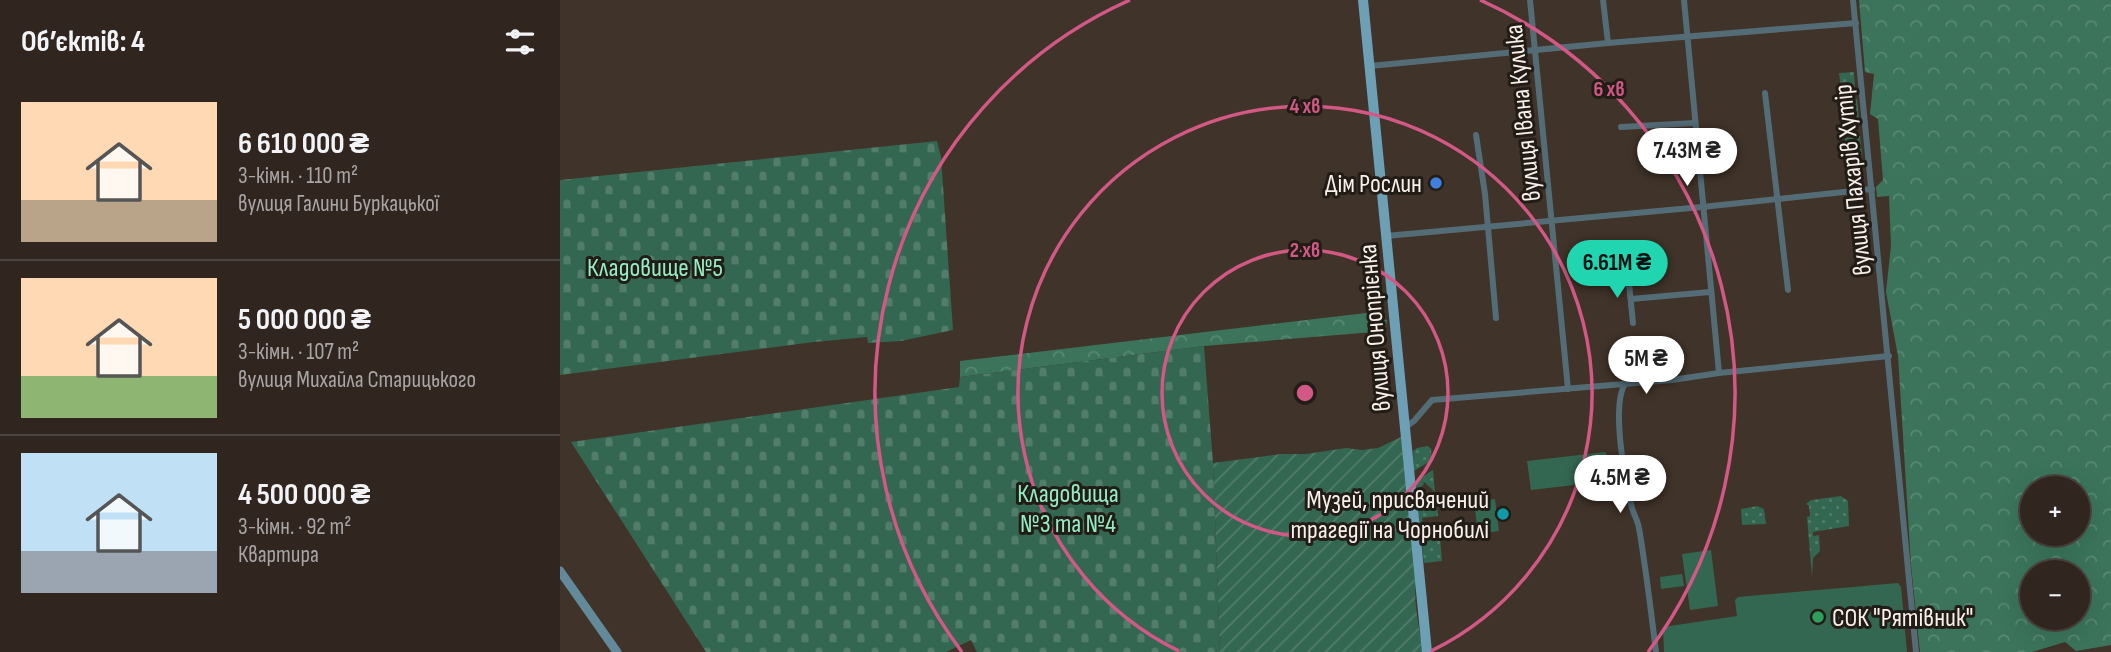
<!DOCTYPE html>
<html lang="uk">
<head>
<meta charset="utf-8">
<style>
	body { margin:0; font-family:"Sofia Sans Condensed",sans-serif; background:#382e28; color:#f1f3f6; height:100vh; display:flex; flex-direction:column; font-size:26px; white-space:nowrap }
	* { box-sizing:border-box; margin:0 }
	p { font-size:23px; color:#a8a5a4 }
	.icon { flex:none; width:38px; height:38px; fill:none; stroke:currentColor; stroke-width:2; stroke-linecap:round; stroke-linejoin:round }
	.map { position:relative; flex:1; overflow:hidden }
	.sheet { display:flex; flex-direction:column; background:#30261f; width:560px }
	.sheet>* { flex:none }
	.controls { position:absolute; left:1460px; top:476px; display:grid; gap:14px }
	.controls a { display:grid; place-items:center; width:70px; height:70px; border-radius:50%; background:#30261f; box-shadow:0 7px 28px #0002,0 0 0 2px #4b433d; font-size:35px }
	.price { position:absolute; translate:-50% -60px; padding:0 16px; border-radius:24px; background:#fff; color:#222; font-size:23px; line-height:46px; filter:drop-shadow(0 2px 4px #0008) }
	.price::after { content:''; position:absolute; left:50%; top:42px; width:21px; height:16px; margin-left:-10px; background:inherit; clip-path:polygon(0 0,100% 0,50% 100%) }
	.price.active { background:#21d5b0; color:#111 }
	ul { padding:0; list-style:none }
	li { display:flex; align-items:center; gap:21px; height:175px; padding:0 21px }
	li+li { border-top:2px solid #4b433d }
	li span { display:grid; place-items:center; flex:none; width:196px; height:140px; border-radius:0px; color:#555 }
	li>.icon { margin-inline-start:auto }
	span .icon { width:84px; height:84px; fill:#fffc; stroke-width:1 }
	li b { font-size:30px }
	h2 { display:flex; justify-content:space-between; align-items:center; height:84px; padding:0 21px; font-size:30px }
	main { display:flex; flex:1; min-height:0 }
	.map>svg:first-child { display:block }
</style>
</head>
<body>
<main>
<section class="sheet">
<h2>Об’єктів: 4<svg class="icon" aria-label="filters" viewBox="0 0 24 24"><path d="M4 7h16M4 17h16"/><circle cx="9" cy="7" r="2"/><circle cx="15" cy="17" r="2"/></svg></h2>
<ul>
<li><span style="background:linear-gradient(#ffd9b3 70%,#b9a48a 0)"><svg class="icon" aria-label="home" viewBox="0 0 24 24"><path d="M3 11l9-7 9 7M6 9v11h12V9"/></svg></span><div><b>6 610 000 ₴</b><p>3-кімн. · 110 m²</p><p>вулиця Галини Буркацької</p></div></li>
<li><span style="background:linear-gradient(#ffd9b3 70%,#8fb573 0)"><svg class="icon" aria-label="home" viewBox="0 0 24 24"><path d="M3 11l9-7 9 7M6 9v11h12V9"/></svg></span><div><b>5 000 000 ₴</b><p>3-кімн. · 107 m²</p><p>вулиця Михайла Старицького</p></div></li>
<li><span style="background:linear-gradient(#bfe0f5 70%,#9aa5b1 0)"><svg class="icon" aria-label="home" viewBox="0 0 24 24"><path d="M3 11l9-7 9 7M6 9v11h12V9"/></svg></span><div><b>4 500 000 ₴</b><p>3-кімн. · 92 m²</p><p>Квартира</p></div></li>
</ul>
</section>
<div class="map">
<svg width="1551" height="652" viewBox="0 0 1551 652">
	<defs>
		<pattern id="grass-dots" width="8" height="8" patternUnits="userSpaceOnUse" patternTransform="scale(1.75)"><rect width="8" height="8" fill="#346751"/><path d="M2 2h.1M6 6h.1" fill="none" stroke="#527d6a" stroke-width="1.8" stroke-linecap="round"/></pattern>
		<pattern id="forest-crowns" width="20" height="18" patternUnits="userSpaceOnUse" patternTransform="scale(1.75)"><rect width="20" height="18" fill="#3b745b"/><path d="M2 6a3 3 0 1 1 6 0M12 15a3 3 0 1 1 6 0" fill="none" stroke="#588873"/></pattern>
		<pattern id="cemetery-stones" width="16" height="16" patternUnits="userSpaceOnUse" patternTransform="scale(1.75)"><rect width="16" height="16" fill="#346751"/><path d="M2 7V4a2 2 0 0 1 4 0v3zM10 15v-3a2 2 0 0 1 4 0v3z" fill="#527d6a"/></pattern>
		<pattern id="garden-furrows" width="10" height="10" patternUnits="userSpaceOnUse" patternTransform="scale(1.75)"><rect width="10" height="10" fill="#346751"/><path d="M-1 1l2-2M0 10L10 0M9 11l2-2" fill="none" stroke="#527d6a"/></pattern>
	</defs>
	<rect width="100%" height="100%" fill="#403329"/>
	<g fill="url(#grass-dots)">
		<path d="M1294,72L1295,87L1281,88L1279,73Z"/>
		<path d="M1297,99L1299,119L1283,121L1282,107L1284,100Z"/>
		<path d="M1300,136L1302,155H1287L1285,138Z"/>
		<path d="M868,446L871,449L872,460L854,471L853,451L857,448Z"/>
		<path d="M873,470L875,492L863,481L864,484L861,487L869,495L872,491L876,494L878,516L862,518L863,526L879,525L882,561L864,563L855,487L857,480Z"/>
		<path d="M1281,496L1288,501L1289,526L1253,532V536L1259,535L1260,551L1253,558L1252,577L1247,517L1250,516L1249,506L1246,504L1251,500Z"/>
		<path d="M1197,506L1204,509L1206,524L1182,525L1181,509Z"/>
	</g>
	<g fill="url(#forest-crowns)" fill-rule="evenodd">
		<path d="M1299,0H1551V645L1516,651L1505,642L1472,652H1360L1351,565L1338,356L1326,292L1331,246L1329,196L1317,197L1316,187L1323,180L1318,119L1310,114L1314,74L1305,72ZM1517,488V534H1472V488ZM1517,572V618H1472V572Z"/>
		<path d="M806,313L827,320L826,327L814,332L644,346L400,377V361Z"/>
	</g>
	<g fill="url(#cemetery-stones)">
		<path d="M377,141L381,157L393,330L341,341L308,343L307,337L254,342L0,375V180Z"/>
		<path d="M644,346L653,463L660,652H417L411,640L386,652H146L11,442L399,387L400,377Z"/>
	</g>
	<path fill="url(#garden-furrows)" d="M841,437L856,582C853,606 860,628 863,652H660L653,463L721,454H746L786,448L802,450L818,448Z"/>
	<g fill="#346751">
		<path d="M1046,452L1049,481L971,490L967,461Z"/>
		<path d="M935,499L939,531L918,534L914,501Z"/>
		<path d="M1151,550L1158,606L1130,610L1122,554Z"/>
		<path d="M1122,574L1124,586L1101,589L1100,577Z"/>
		<path d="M1338,583L1341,587L1347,652H1104L1103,627L1177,616L1175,600L1178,597Z"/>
	</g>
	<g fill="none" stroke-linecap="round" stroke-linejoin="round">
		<g stroke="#546c76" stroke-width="6">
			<path d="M970,0L1008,389"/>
			<path d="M1043,0L1048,43"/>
			<path d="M1124,0L1159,373"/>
			<path d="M1293,0L1356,652"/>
			<path d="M810,66L1048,43L1296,23"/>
			<path d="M1205,93L1228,290"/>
			<path d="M1061,127L1135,123"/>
			<path d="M916,135L925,194L936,318"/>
			<path d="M826,236L1142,207L1312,189"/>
			<path d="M1068,274L1073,323"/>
			<path d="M1071,299L1150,292"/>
			<path d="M1065,384C1051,406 1065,482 1072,508C1074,515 1078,521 1079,528C1086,569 1091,611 1096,652"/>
			<path d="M844,428L854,421L872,400L1112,380L1159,373L1329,356"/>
		</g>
		<path stroke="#638a9a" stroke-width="9" d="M0,571L57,652"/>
		<path stroke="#6ea0b5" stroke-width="10" d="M803,0L867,652"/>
	</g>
	<g fill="none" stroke="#d25885" stroke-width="3.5">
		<circle cx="745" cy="393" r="143"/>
		<path d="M619 651A287 287 0 1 1 871 651"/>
		<path d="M402 652A430 430 0 0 1 570 0M920 0A430 430 0 0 1 1088 652"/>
	</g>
	<circle fill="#3f7fe0" stroke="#221c17" stroke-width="2.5" cx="876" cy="183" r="7"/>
	<circle fill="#0f9aa8" stroke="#221c17" stroke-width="2.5" cx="943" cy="514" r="7"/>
	<circle fill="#2e9e5b" stroke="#221c17" stroke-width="2.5" cx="1258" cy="617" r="7"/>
	<g text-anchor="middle" stroke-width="6" stroke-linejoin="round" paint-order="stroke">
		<g font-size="26" fill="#f7efe8" stroke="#221c17">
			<text transform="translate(962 113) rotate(-96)" y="9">вулиця Івана Кулика</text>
			<text transform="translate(1292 180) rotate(-96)" y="9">вулиця Пахарів Хутір</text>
			<text transform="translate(814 328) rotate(-95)" y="9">вулиця Онопрієнка</text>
		</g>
		<g font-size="26" fill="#f7efe8" stroke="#221c17" text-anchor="end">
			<text x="862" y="192">Дім Рослин</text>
			<text x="929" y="508">Музей, присвячений<tspan x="929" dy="30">трагедії на Чорнобилі</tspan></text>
			<text x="1272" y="626" text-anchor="start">СОК "Рятівник"</text>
		</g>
		<g font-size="26" fill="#93ecc3" stroke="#221c17">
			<text x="95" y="276">Кладовище №5</text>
			<text x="508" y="502">Кладовища<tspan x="508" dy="30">№3 та №4</tspan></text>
		</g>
	</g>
	<circle cx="745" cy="393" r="10" fill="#d25885" stroke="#221c17" stroke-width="3.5"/>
	<g font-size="21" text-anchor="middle" font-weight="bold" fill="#d25885" stroke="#221c17" stroke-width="6" stroke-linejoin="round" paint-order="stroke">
		<text x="1049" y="96">6 хв</text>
		<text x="745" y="113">4 хв</text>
		<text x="745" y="257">2 хв</text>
	</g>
</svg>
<div class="controls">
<a>+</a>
<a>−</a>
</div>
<b class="price" style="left:1127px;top:188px">7.43M ₴</b>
<b class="price active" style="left:1057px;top:300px">6.61M ₴</b>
<b class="price" style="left:1086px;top:396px">5M ₴</b>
<b class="price" style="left:1060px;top:515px">4.5M ₴</b>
</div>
</main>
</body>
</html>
